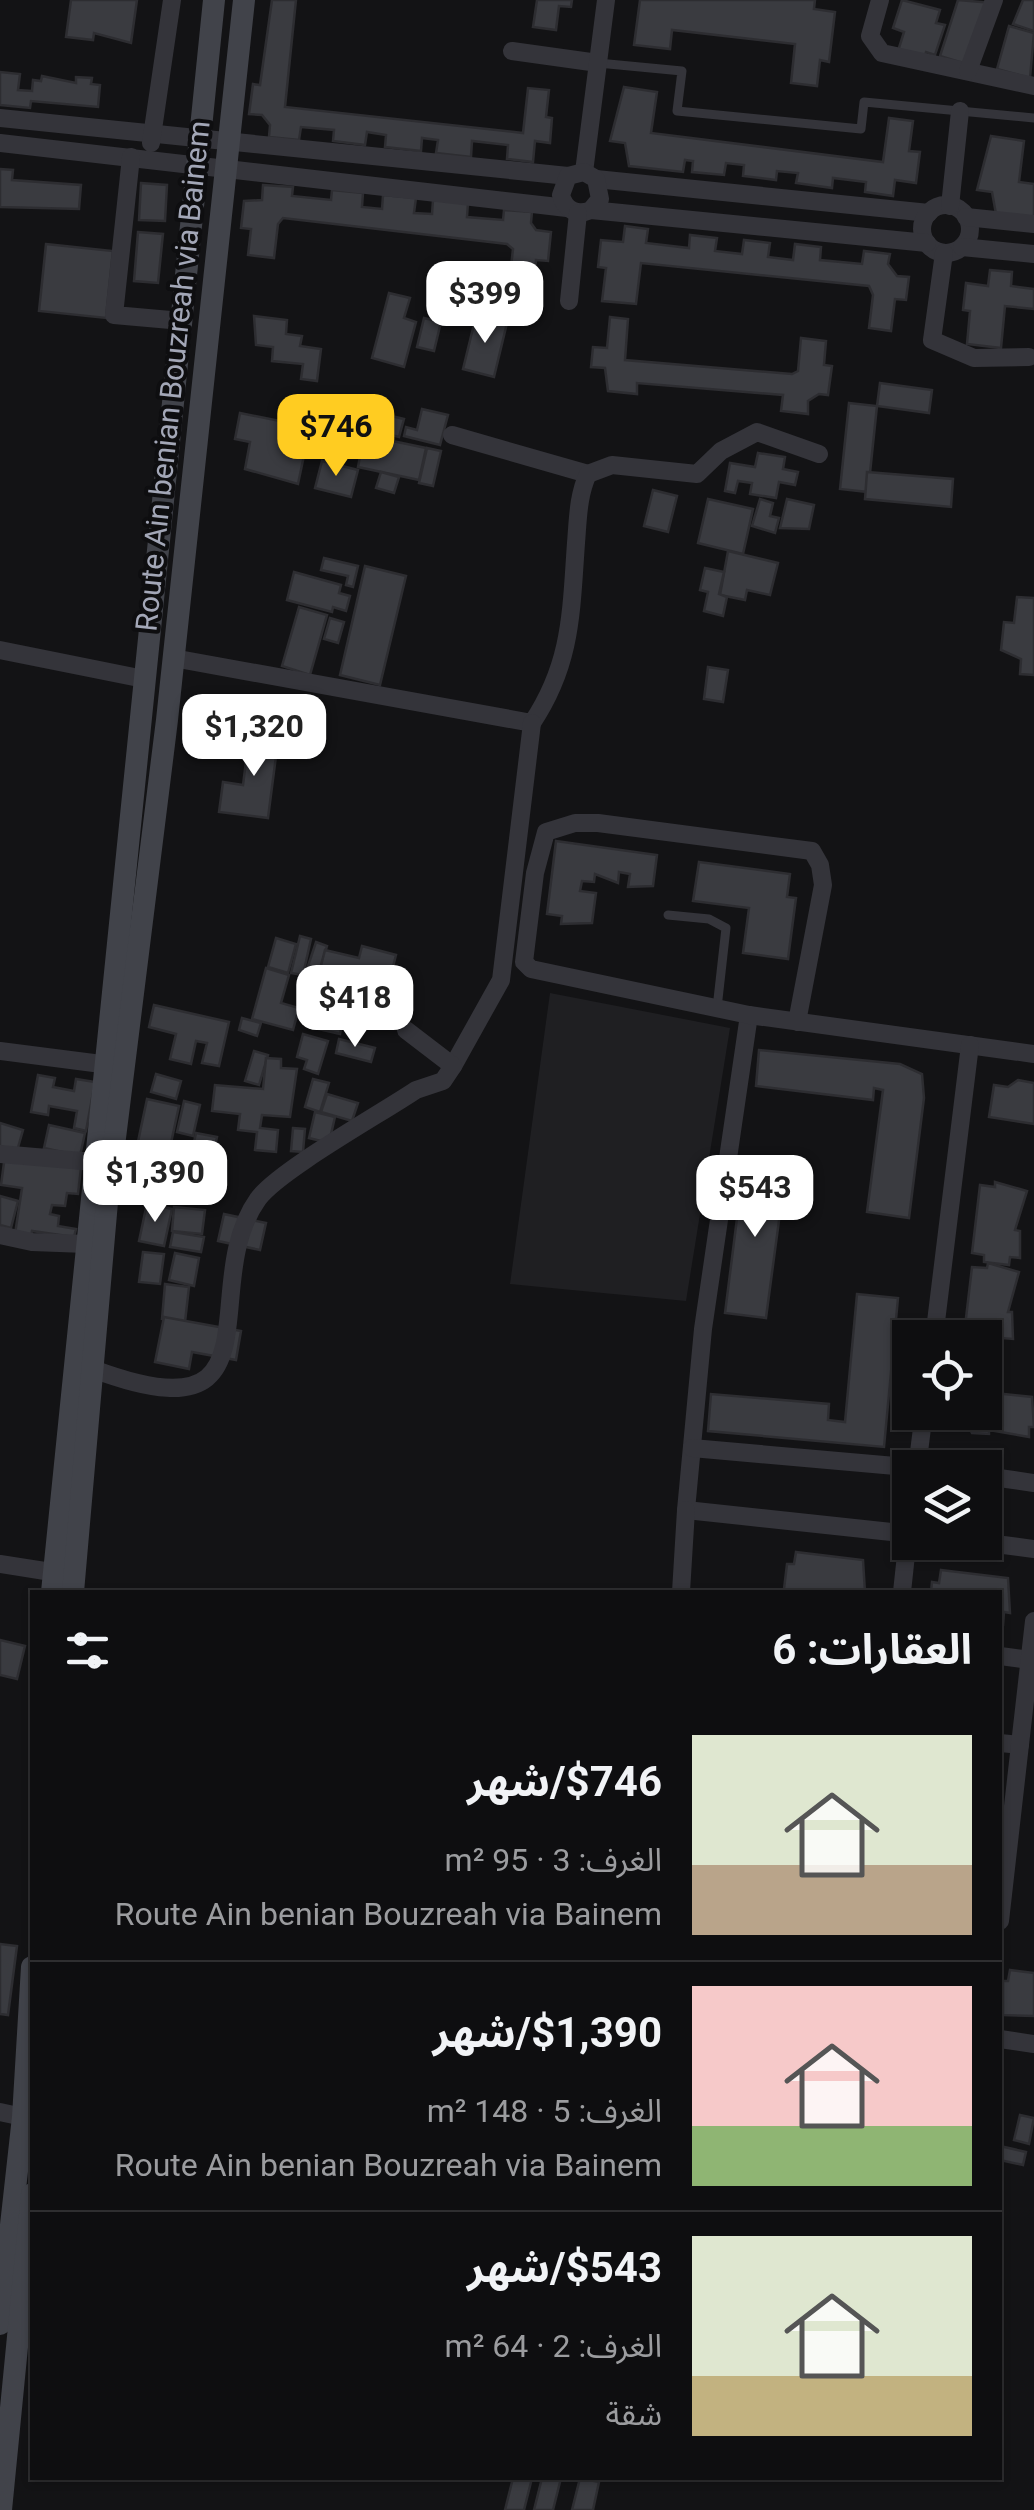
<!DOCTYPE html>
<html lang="ar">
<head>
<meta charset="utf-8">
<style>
	body { margin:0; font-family:Roboto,"Noto Sans Arabic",sans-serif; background:#1c1c1e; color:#f1f3f6; direction:rtl; height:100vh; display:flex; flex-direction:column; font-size:38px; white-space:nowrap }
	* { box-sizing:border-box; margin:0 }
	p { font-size:32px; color:#9b9c9f }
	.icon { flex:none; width:55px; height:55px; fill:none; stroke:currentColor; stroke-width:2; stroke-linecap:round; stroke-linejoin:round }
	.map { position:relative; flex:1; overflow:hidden; direction:ltr }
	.drawer { position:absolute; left:30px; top:1590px; width:972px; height:890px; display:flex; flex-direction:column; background:#0e0e10; border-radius:0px; box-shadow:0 2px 8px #0004,0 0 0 2px #2e2e30; direction:rtl }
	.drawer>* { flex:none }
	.fabs { position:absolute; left:892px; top:1320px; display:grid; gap:20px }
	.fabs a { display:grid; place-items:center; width:110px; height:110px; border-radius:0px; background:#0e0e10; box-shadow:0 2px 8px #0004,0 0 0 2px #2e2e30; font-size:50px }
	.price { position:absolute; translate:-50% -85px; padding:0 22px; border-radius:20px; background:#fff; color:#222; font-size:32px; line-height:65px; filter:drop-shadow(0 2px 5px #0008) }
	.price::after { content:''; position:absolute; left:50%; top:60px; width:30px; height:22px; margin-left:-15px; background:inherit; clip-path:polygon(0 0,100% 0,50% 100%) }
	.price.on { background:#ffcc21; color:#111 }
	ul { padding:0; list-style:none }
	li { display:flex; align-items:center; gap:30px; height:250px; padding:0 30px }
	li+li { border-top:2px solid #2e2e30 }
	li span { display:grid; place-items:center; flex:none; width:280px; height:200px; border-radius:0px; color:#555 }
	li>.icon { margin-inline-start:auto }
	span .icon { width:120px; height:120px; fill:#fffc; stroke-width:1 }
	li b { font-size:42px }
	h2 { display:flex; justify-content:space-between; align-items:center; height:120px; padding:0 30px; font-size:42px }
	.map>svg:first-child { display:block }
</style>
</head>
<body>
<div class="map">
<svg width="1034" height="2510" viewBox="0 0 1034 2510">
	<rect width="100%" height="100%" fill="#131315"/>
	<path fill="#1f1f22" d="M550,993L730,1028L686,1301L510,1284Z"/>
	<g fill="#3a3b40" stroke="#2d2d31" stroke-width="2.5">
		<path d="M71,0H137L131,43L94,33L93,40L66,37Z"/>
		<path d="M272,0H296L285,107L523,133L528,88L549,90L546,117L552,118L550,143L535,141L533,162L507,159L508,145L472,141L471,157L436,153L438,140L422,138L421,151L385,147L386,135L367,132L365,145L333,141L334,130L301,127L299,140L269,137L270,125L262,115L249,114L253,84L260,85Z"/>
		<path d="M537,0H572L571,7L559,6L556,30L533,27Z"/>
		<path d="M640,0H815L814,9L835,12L829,62L820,60L817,86L791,83L795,44L672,30L670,49L634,45Z"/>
		<path d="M902,0L940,10L936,23L945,25L935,55L926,52L923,63L897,54L904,32L893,28Z"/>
		<path d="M958,0L993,3L969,65L940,56Z"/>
		<path d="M1023,0H1034V31L1013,24Z"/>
		<path d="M1009,26L1034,33L1030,78L997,69Z"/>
		<path d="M0,72L20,74L18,90L32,91L33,80L41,81L42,76L76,83V77L92,78L91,84L100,85L98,107L31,101L30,108L0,105Z"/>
		<path d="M624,87L657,92L651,133L883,162L889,118L913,121L909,151L920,152L916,183L895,180L893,196L865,192L866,182L833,178L832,188L796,183L798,173L777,171L776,180L743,176L744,165L726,163L724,175L692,172L693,161L685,160L683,172L629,166L625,143L610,141Z"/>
		<path d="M991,136L1024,141L1019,182L1034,184V219L996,214L992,192L977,190Z"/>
		<path d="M0,169L13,170L12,180L81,185L79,209L0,207Z"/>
		<path d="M141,183L167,185L165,221L139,220Z"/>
		<path d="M263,185L293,187L292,196L331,200L332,190L363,193L362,207L382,209L383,195L416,198L414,213L432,214L433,200L468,203L467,217L503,220L504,210L532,212L531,223L536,230L551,232L548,261L536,260L533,288L509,284L513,249L507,244L283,218L278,224L274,258L248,255L251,229L241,228L244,201L262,200Z"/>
		<path d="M625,226L648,229L646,243L689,248L690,235L717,238L715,251L742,254L744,240L770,243L768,257L793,260L795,244L821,247L820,260L862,264L864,251L890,254L888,264L897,276L909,277L906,300L895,299L891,331L869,328L873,295L869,286L641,263L636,304L602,301L606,268L598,267L601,240L623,242Z"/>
		<path d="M138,232L163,234L158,283L134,281Z"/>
		<path d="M46,244L113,251L106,318L39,311Z"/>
		<path d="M990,270L1012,272L1011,286L1034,289V309L1005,306L1001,348L967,344L970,311L963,310L966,283L988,286Z"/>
		<path d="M389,293L410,298L404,318L416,322L404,367L372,358Z"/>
		<path d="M254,316L287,320L286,334L302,336L300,346L321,349L317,381L301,379L303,364L272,361L273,347L256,345Z"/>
		<path d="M476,316L507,323L494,377L463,369Z"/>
		<path d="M610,317L628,319L625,360L792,374L798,371L801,338L826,341L824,365L832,366L828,395L819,394L808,401V414L781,411L783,395L637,383V394L608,391L605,368L591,367L593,347L607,348Z"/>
		<path d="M424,318L441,322L434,351L417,347Z"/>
		<path d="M880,383L932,390L929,413L877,406Z"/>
		<path d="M849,403L877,406L868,492L840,489Z"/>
		<path d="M422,409L448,415L440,445L404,436L406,427L417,430Z"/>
		<path d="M240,413L310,427L298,484L245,469L250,442L235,439Z"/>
		<path d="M379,413L404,419L399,437L375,431Z"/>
		<path d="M317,428L357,436L354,450L339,447L337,454L312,448Z"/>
		<path d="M364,435L426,448L419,480L358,467Z"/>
		<path d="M427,448L441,451L433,486L419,483Z"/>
		<path d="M758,453L785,457L783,469L798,472L795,485L779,482L776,498L750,494L752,483L738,481L735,493L725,491L730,463L755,467Z"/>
		<path d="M322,461L358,470L351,497L315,488Z"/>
		<path d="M381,472L399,477L394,493L376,488Z"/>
		<path d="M867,472L953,479L951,507L865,499Z"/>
		<path d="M653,490L677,496L668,532L644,526Z"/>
		<path d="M708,499L753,509L743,554L698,543Z"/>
		<path d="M760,499L773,503L770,516L779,518L775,533L752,526Z"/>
		<path d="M787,499L814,505L809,529L780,528Z"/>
		<path d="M728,551L778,563L770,595L747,590L745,600L720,595Z"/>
		<path d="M324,558L358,566L353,587L346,585L348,576L321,570Z"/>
		<path d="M365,566L406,576L380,685L340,675Z"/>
		<path d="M705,568L724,572L719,594L727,597L723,616L704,611L708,592L700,590Z"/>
		<path d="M294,572L341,585L339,593L350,596L346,611L333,607L332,612L287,600Z"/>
		<path d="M1017,597L1034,598V675L1020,674L1021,659L1001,650L1004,622L1014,623Z"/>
		<path d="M299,607L327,615L310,675L282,666Z"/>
		<path d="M330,618L344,622L338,643L324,639Z"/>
		<path d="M708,667L728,670L723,702L704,699Z"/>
		<path d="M250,730L279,733L268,818L219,812L223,782L243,785Z"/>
		<path d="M556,841L657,855L653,886L628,887L630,874L619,872L618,883L595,874L594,882L582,881L580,891L596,893L592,923L561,924L562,916L547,914Z"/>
		<path d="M699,862L790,874L787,897L796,898L788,959L743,953L749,908L693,901Z"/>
		<path d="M300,936L311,939L303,975L291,973Z"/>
		<path d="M276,938L296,944L288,973L268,967Z"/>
		<path d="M316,942L327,946L318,976L306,972Z"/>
		<path d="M362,946L396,955L385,999L317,981L325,950L359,958Z"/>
		<path d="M266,968L289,975L281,1003L299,1008L293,1030L252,1019Z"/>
		<path d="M317,998L346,1005L340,1034L310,1027Z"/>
		<path d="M154,1005L229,1022L219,1066L202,1063L207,1043L196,1041L191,1064L170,1059L176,1034L149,1027Z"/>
		<path d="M242,1018L261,1023L257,1036L239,1030Z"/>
		<path d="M303,1034L328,1041L318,1074L304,1069L307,1060L297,1057Z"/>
		<path d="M339,1039L375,1048L371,1062L336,1053Z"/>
		<path d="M759,1050L900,1064L922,1074L924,1098L909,1218L867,1212L883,1090L874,1088L873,1100L756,1086Z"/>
		<path d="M254,1051L268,1055L259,1085L245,1081Z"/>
		<path d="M266,1058L281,1059V1068L297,1069L290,1117L262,1115L260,1128L278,1130L276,1152L255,1150L257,1132L238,1130L240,1114L212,1111L215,1085L263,1089Z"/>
		<path d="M156,1074L181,1081L176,1099L151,1092Z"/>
		<path d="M38,1075L55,1078L53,1087L74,1091L76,1079L95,1082L86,1131L74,1128L77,1111L49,1106L48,1115L31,1112Z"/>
		<path d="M313,1079L329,1083L320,1112L305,1107Z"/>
		<path d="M1018,1080L1034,1083V1124L989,1117L994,1085L1008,1087Z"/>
		<path d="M327,1094L358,1103L352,1121L321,1112Z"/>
		<path d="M147,1099L179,1106L168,1157L136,1151Z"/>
		<path d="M184,1101L200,1105L193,1136L177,1132Z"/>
		<path d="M315,1112L335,1117L329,1143L309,1138Z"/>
		<path d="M0,1123L23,1130L17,1151L0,1146Z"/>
		<path d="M49,1125L85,1133L80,1156L44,1148Z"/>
		<path d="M293,1128L305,1129L303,1152L291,1151Z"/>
		<path d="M196,1133L217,1137L212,1161L191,1156Z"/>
		<path d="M5,1155L81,1168L78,1194L67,1193L65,1206L52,1205L50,1214L59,1216L58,1226L76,1229L74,1237L32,1231L31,1236L15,1234L22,1188L1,1185Z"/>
		<path d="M138,1155L184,1160L183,1169L201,1171L199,1201L135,1195Z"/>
		<path d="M744,1163L786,1168L766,1318L725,1313Z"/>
		<path d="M995,1182L1027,1191L1015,1230L1020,1231V1258L1010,1257L1009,1265L984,1262V1255L972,1253L980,1185L995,1187Z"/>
		<path d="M0,1196L18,1201L11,1228L0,1225Z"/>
		<path d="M147,1203L172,1209L164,1246L139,1241Z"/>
		<path d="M174,1207L205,1210L202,1234L172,1231Z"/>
		<path d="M224,1214L266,1223L260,1250L218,1241Z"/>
		<path d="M173,1232L204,1237L201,1252L170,1247Z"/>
		<path d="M143,1252L164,1254L160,1284L139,1282Z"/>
		<path d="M175,1253L199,1258L194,1286L169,1280Z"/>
		<path d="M988,1263L1019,1272L1008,1312H1012L1013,1339L1002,1338L1001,1346L964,1335L972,1267L987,1268Z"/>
		<path d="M165,1284L189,1287L185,1322L162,1319Z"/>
		<path d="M857,1294L898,1298L884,1447L708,1431L711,1394L829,1404L828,1420L845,1422Z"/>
		<path d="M164,1317L241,1331L236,1360L192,1352L189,1369L155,1362Z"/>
		<path d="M985,1392L1032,1397L1034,1427H1029V1437L989,1430V1434L972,1433L967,1423L956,1422L957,1412H985Z"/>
		<path d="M796,1552L863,1560L865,1592L784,1589L787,1564H794Z"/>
		<path d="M941,1570L1008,1578L1010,1613L1004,1612L1003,1626L1000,1592H931L932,1582L939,1583Z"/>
		<path d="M0,1640L25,1646L17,1679L0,1675Z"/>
		<path d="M0,1944L17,1946L8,2015L0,2014Z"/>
		<path d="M1010,1970L1034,1973V2016L1003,2015V1981H1008Z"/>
		<path d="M1020,2115L1034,2118L1029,2144L1014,2140Z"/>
		<path d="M1000,2146L1026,2152L1023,2165L1000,2160Z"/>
		<path d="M513,2478H532L524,2510H505Z"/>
		<path d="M542,2478H561L553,2510H534Z"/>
		<path d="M580,2478L599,2482L593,2510H572Z"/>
	</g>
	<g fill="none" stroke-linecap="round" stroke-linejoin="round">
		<g stroke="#34343a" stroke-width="9">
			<path d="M598,63L682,71L677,111L861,129L864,102L1034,118"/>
			<path d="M668,915L709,919L726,928L717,1008"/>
		</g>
		<g stroke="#34343a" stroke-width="18">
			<path d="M880,0L870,36L882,53L1034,86"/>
			<path d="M512,51L598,63"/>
			<path d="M968,71L994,0"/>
			<path d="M0,118L568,176"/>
			<path d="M0,143L567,208"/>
			<path d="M151,143L172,0"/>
			<path d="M131,157L114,315L182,321"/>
			<path d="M584,172L606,0"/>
			<path d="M596,179L929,213"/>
			<circle cx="946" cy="229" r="24"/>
			<path d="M950,206L960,111"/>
			<path d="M591,210L600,199L596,179L584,172L568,176L561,195C565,210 577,216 591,210L927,243"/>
			<path d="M966,217L1034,224"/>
			<path d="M962,247L1034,254"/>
			<path d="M944,253L932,340L974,358L1029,357"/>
			<path d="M569,301L578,213"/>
			<path d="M452,435L588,474"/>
			<path d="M0,650L144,679"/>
			<path d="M173,658L532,723C572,663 571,612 576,543C578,519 578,495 588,474L612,465L697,474L721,451L757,432L819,454"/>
			<path d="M749,1015L703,1329L686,1510L910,1534"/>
			<path d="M797,1022L823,885L820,865L812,851L598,823H575L546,832L535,873L524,962L531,969L749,1015L1034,1054"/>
			<path d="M0,1051L117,1066"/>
			<path d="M453,1066L501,980L532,723"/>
			<path d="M0,1154L94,1162"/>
			<path d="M0,1235L32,1242L86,1244"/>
			<path d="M934,1338L970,1045"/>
			<path d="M93,1369C287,1442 195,1287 258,1199C278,1171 382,1113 416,1090L443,1081L453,1066L406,1030"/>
			<path d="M692,1448L918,1468"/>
			<path d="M917,1468L924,1412"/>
			<path d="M985,1476L1034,1483"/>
			<path d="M980,1542L1034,1549"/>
			<path d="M0,1564L64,1574"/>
			<path d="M681,1592L686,1510"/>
			<path d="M902,1592L910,1518"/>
			<path d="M1000,1656L1030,1660"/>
			<path d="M1000,1743L1020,1745"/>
			<path d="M1000,1921L1034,1621"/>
			<path d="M1000,2039L1034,2044"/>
			<path d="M0,2112L23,2117"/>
		</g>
		<g stroke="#41434a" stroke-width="22">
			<path d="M52,1592L214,0"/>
			<path d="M73,1592L107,1202L167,720L244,0"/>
			<path d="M0,2324L23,2117L32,1967"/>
			<path d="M1,2510L32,2194"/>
		</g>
	</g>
	<g text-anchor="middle" stroke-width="8" stroke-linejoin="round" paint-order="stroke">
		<g font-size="30" fill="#a3a7b7" stroke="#0e0e10">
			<text transform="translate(173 376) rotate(-84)" y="10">Route Ain benian Bouzreah via Bainem</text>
		</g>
	</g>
</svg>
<div class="fabs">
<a><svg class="icon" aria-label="locate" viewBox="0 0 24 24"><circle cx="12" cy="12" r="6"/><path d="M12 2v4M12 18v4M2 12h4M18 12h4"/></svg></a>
<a><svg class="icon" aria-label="layers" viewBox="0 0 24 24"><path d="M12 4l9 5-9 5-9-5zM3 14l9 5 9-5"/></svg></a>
</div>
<b class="price" style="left:485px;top:346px">$399</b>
<b class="price on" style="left:336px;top:479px">$746</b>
<b class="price" style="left:254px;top:779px">$1,320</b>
<b class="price" style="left:355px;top:1050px">$418</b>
<b class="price" style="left:155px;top:1225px">$1,390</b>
<b class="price" style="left:755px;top:1240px">$543</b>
<section class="drawer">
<h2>العقارات: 6<svg class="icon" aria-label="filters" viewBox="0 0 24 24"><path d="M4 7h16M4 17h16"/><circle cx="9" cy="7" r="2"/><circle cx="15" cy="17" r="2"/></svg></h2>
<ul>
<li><span style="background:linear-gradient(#dfe7d0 65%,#b9a48a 0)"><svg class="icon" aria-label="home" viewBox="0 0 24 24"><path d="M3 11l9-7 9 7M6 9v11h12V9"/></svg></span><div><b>$746/شهر</b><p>الغرف: 3 · 95 m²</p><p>Route Ain benian Bouzreah via Bainem</p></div></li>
<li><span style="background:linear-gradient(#f6c9c9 70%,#8fb573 0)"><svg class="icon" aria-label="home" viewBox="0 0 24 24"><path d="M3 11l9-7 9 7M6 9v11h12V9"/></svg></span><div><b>$1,390/شهر</b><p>الغرف: 5 · 148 m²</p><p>Route Ain benian Bouzreah via Bainem</p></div></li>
<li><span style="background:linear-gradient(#dfe7d0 70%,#c2b280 0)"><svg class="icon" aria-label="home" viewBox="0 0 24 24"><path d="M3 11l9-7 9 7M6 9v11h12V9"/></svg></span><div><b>$543/شهر</b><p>الغرف: 2 · 64 m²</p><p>شقة</p></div></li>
</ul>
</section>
</div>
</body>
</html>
